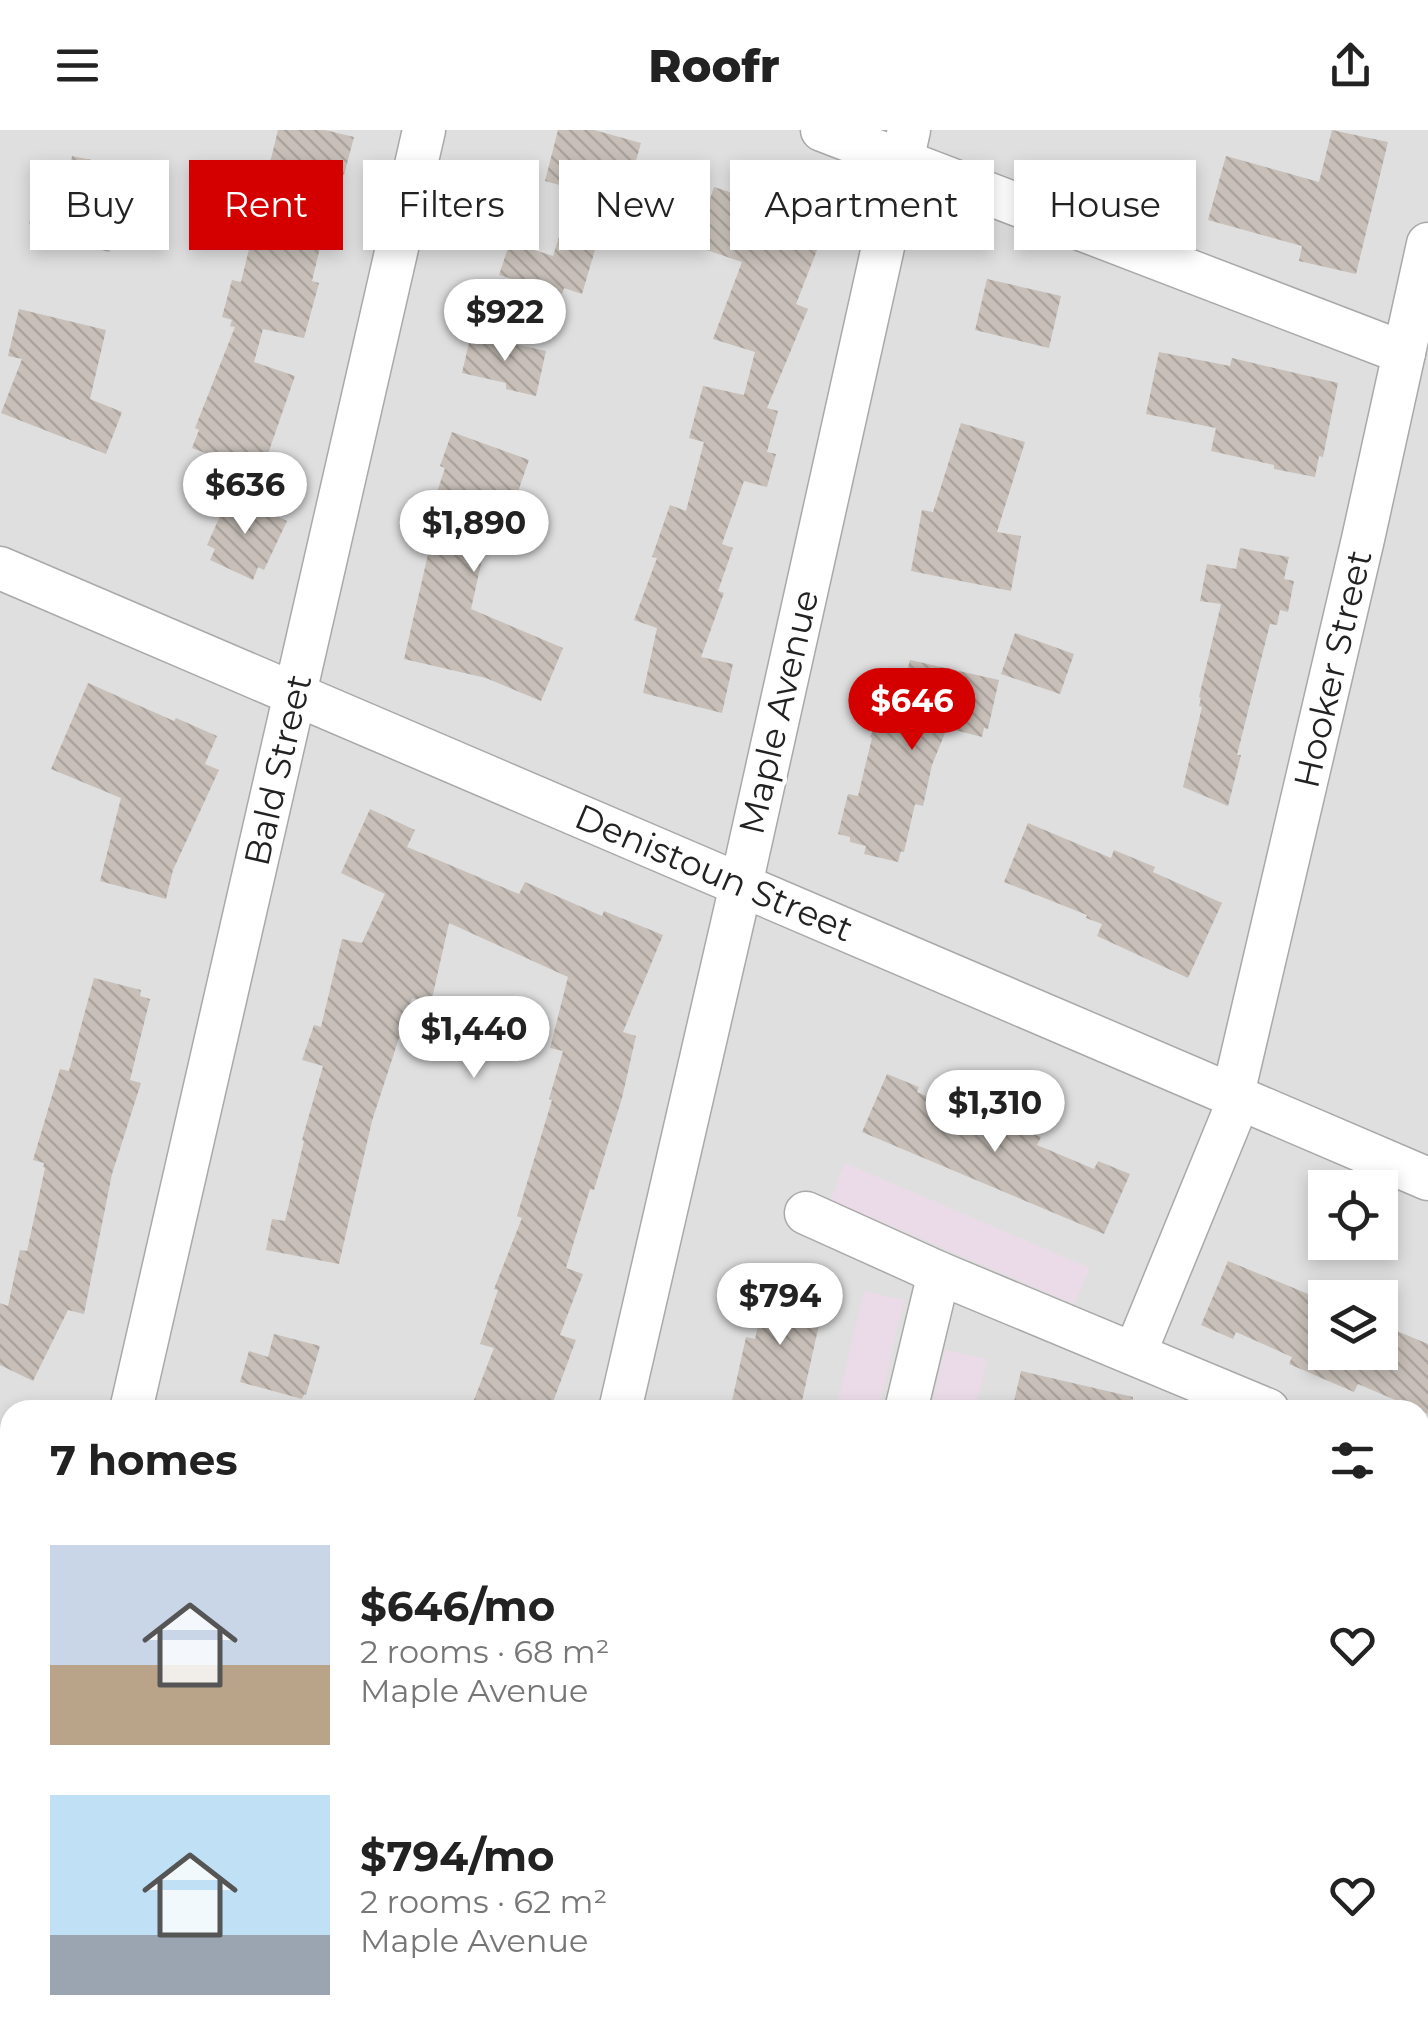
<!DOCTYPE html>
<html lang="en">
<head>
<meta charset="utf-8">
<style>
	body { margin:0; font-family:Montserrat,sans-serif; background:#f2f2f2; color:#222; height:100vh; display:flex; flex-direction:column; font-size:38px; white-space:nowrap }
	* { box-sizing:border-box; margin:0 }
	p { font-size:32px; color:#767676 }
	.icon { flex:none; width:55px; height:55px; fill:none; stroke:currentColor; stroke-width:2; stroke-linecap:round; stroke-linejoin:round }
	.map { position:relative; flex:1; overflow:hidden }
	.sheet { position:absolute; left:0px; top:1270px; width:1430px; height:640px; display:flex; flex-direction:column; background:#fff; border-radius:30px 30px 0 0; box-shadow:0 5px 15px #0003 }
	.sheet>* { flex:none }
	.banner { position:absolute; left:30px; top:30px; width:1370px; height:90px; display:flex; gap:20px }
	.tools { position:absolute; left:1308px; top:1040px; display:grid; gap:20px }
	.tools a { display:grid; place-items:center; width:90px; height:90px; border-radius:0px; background:#fff; box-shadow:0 5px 15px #0003; font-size:50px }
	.price { position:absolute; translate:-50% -85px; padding:0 22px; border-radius:35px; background:#fff; color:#222; font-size:32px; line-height:65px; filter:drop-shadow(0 2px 5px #0008) }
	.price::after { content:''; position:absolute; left:50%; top:60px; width:30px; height:22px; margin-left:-15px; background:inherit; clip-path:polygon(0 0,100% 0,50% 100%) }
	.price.selected { background:#d40000; color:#fff }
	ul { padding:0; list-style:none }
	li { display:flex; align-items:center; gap:30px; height:250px; padding:0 50px }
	li span { display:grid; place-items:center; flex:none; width:280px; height:200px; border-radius:0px; color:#555 }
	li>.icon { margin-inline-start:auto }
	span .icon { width:120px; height:120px; fill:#fffc; stroke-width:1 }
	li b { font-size:42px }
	h2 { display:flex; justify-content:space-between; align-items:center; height:120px; padding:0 50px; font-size:42px }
	.pill { padding:0 35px; border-radius:0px; background:#fff; box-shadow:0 5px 15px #0003; font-size:35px; line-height:90px }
	.pill.selected { background:#d40000; color:#fff }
	header { display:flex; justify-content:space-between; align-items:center; height:130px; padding:0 50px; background:#fff; font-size:45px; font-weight:800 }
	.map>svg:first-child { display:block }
</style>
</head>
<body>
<header><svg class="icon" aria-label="menu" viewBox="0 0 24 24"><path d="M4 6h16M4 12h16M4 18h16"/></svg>Roofr<svg class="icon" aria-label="share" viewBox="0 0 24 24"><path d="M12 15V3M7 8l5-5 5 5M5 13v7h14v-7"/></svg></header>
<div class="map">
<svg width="1428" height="1910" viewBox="0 0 1428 1910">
	<defs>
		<pattern id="building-back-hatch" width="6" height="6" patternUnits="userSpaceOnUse" patternTransform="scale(2.5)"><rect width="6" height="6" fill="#c7bfb8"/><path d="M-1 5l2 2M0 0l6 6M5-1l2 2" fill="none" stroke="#aba49e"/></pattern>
	</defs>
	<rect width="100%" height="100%" fill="#f2efe9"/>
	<path fill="#e0dfdf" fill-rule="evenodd" d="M0,0H1428V1910H870L846,1900H1420V1280H10V1437L0,1433ZM1325,1058H1380V1112H1325ZM1325,1168H1380V1222H1325Z"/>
	<path fill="#f2dad9" d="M45,1900H423L421,1910H43Z"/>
	<g fill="#ebdbe8">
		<path d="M845,1033L1090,1138L1074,1174L831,1070Z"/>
		<path d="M864,1161L904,1170L878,1280H836Z"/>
		<path d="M945,1220L987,1229L975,1280H932Z"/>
	</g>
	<g fill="url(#building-back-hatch)">
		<path d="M278,0H325L354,7L344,45L338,43L312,151L319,153L304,208L263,199L254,232L295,246L261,344L192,318L199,300L195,298L235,197L230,196L232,190L222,187L232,150L241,152Z"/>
		<path d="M558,0H594L641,13L629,55L706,81L714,57L773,76L783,49L837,69L796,174L808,179L767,278L778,281L767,322L776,324L767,357L744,351L722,414L733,418L718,461L724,463L701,527L733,534L722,583L643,563L657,498L634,490L657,428L652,427L670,375L686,381L704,312L689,308L703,256L744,265L755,222L713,209L742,132L605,86L582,164L564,158L562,164L499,145L510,112L553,126L574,59L545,51Z"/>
		<path d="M1332,0L1388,12L1356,144L1299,131L1302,116L1208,90L1226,26L1319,52Z"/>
		<path d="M72,26L157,43L150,76L124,70L116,109L113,108L110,122L53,110L55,100L29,94L37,61L46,63L52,33L70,36Z"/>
		<path d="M987,149L1061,166L1049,218L975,200Z"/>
		<path d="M19,179L106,200L90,269L122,282L106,324L1,283L22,229L8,226Z"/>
		<path d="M471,204L546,221L536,266L506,259V253L462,243Z"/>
		<path d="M1159,222L1230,236L1232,228L1338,253L1323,327L1319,326L1315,347L1274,339V335L1211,321L1216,298L1146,284Z"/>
		<path d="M961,293L1025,312L997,402L1021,406L1011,461L911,441L922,380L933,382Z"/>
		<path d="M452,302L529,330L514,373L523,376L512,406L489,398L471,479L563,518L541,571L486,548L404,529L437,385L430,383L445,338L440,336Z"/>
		<path d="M230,364L287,391L264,440L258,437L253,450L210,430L215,419L207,415Z"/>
		<path d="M1240,418L1289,427L1284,449L1294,451L1288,482L1280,480L1277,495L1270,494L1237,625H1241L1228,676L1183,657L1202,577L1199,576L1201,568L1199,567L1221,474L1200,471L1207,434L1236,439Z"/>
		<path d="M1015,503L1074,524L1060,564L1001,544Z"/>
		<path d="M910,530L999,550L988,599L984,598L982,607L947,598L932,635L923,676L915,674L904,722L901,721L898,732L864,724L866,716L850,712V707L838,704L848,664L858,666L872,608L870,607L883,575L896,580Z"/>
		<path d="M88,553L174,591L176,588L217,606L205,634L219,640L173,740L166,769L100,751L121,668L51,639Z"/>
		<path d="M370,679L415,700L407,717L519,764L525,752L602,786L604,781L663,805L623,902L636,906L622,968L594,1060L590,1059L566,1138L583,1144L560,1205L576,1210L550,1280H470L494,1218L480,1214L498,1160L494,1159L522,1088L517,1086L552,970L549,969L563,921L550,918L568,847L449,793L431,873L412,868L372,991L339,1134L266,1120L272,1089L285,1091L304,1011L302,1010L323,936L302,930L314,895L321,897L342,809L362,813L385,764L341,743Z"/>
		<path d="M1028,693L1111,728L1114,720L1155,737L1153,742L1222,773L1188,848L1097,806L1102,794L1086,788L1087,785L1004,752Z"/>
		<path d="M94,848L141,860L140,866L150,869L130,950L141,953L112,1044L84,1184L68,1180L33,1251L0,1235V1173L8,1176L20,1120L27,1121L45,1038L43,1037L44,1033L33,1030L60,939L69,941Z"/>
		<path d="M887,944L919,957L917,962L972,986L975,980L1041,1007L1037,1015L1094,1039L1098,1031L1130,1044L1104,1104L862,1002Z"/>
		<path d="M1228,1131L1325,1171V1222H1380V1194L1428,1214V1284L1358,1254L1354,1262L1289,1234L1292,1227L1236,1202L1233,1209L1201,1195Z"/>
		<path d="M769,1146L827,1159L800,1280H730L746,1207L755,1209Z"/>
		<path d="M274,1204L320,1216L306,1265L304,1264L302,1269L240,1252L249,1221L268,1227Z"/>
		<path d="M1021,1241L1133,1267L1132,1280H1012Z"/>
	</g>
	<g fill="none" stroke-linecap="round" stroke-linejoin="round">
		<defs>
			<g id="minor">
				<path d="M822,0L1404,223"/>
				<path d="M0,438L1428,1049"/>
				<path d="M1233,964L1363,409L1428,114"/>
				<path d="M806,1083L939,1143L1268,1280"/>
				<path d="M1135,1223L1240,967"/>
				<path d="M131,1280L424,0"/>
				<path d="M620,1280L741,755L909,0"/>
				<path d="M906,1280L939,1143"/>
				<path d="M1420,1345L1428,1349"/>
				<path d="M0,1465L10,1469"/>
				<path d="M1420,1576L1428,1558"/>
				<path d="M0,1774L10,1777"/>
				<path d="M1420,1833L1428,1836"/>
				<path d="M0,1879L10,1838"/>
				<path d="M363,1900L369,1902L371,1910"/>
				<path d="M471,1910L473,1900"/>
			</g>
			<g id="major">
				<path d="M0,1588L10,1593"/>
				<path d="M699,1900L722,1910"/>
			</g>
		</defs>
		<use href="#minor" stroke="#a9a9a9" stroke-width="45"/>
		<use href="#major" stroke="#a06b00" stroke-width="58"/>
		<use href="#minor" stroke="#fff" stroke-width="42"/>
		<use href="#major" stroke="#fcd6a4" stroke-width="55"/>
	</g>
	<g text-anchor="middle" stroke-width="9" stroke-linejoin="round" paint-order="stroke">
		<g font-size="35" fill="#222" stroke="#fff">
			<text transform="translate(1333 539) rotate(-77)" y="12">Hooker Street</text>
			<text transform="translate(779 582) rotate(-77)" y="12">Maple Avenue</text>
			<text transform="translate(278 640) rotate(-77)" y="12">Bald Street</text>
			<text transform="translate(714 743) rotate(23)" y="12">Denistoun Street</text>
		</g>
	</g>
</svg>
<div class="tools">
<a><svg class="icon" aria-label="locate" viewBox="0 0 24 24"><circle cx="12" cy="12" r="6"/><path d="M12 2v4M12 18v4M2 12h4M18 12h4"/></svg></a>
<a><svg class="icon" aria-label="layers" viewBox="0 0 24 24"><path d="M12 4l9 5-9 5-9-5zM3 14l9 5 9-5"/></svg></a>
</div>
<b class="price" style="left:505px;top:234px">$922</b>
<b class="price" style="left:245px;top:407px">$636</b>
<b class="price" style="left:474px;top:445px">$1,890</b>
<b class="price selected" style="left:912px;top:623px">$646</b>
<b class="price" style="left:474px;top:951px">$1,440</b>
<b class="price" style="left:995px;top:1025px">$1,310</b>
<b class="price" style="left:780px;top:1218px">$794</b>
<div class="banner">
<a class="pill">Buy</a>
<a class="pill selected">Rent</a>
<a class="pill">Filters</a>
<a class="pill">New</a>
<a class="pill">Apartment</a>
<a class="pill">House</a>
</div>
<section class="sheet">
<h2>7 homes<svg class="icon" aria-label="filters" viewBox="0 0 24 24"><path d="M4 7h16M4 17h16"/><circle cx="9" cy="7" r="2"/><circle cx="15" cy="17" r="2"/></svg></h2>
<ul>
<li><span style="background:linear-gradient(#c9d6e8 60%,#b9a48a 0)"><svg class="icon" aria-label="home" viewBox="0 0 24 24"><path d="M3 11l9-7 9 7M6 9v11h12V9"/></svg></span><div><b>$646/mo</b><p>2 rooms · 68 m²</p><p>Maple Avenue</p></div><svg class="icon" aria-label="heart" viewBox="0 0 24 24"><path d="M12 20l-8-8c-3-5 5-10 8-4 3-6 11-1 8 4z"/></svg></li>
<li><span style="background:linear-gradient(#bfe0f5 70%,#9aa5b1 0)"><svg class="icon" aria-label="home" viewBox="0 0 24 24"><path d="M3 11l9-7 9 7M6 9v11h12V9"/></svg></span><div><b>$794/mo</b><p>2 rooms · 62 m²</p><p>Maple Avenue</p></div><svg class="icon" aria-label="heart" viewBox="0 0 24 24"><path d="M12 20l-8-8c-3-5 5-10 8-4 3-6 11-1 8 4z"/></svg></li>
</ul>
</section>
</div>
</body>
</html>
